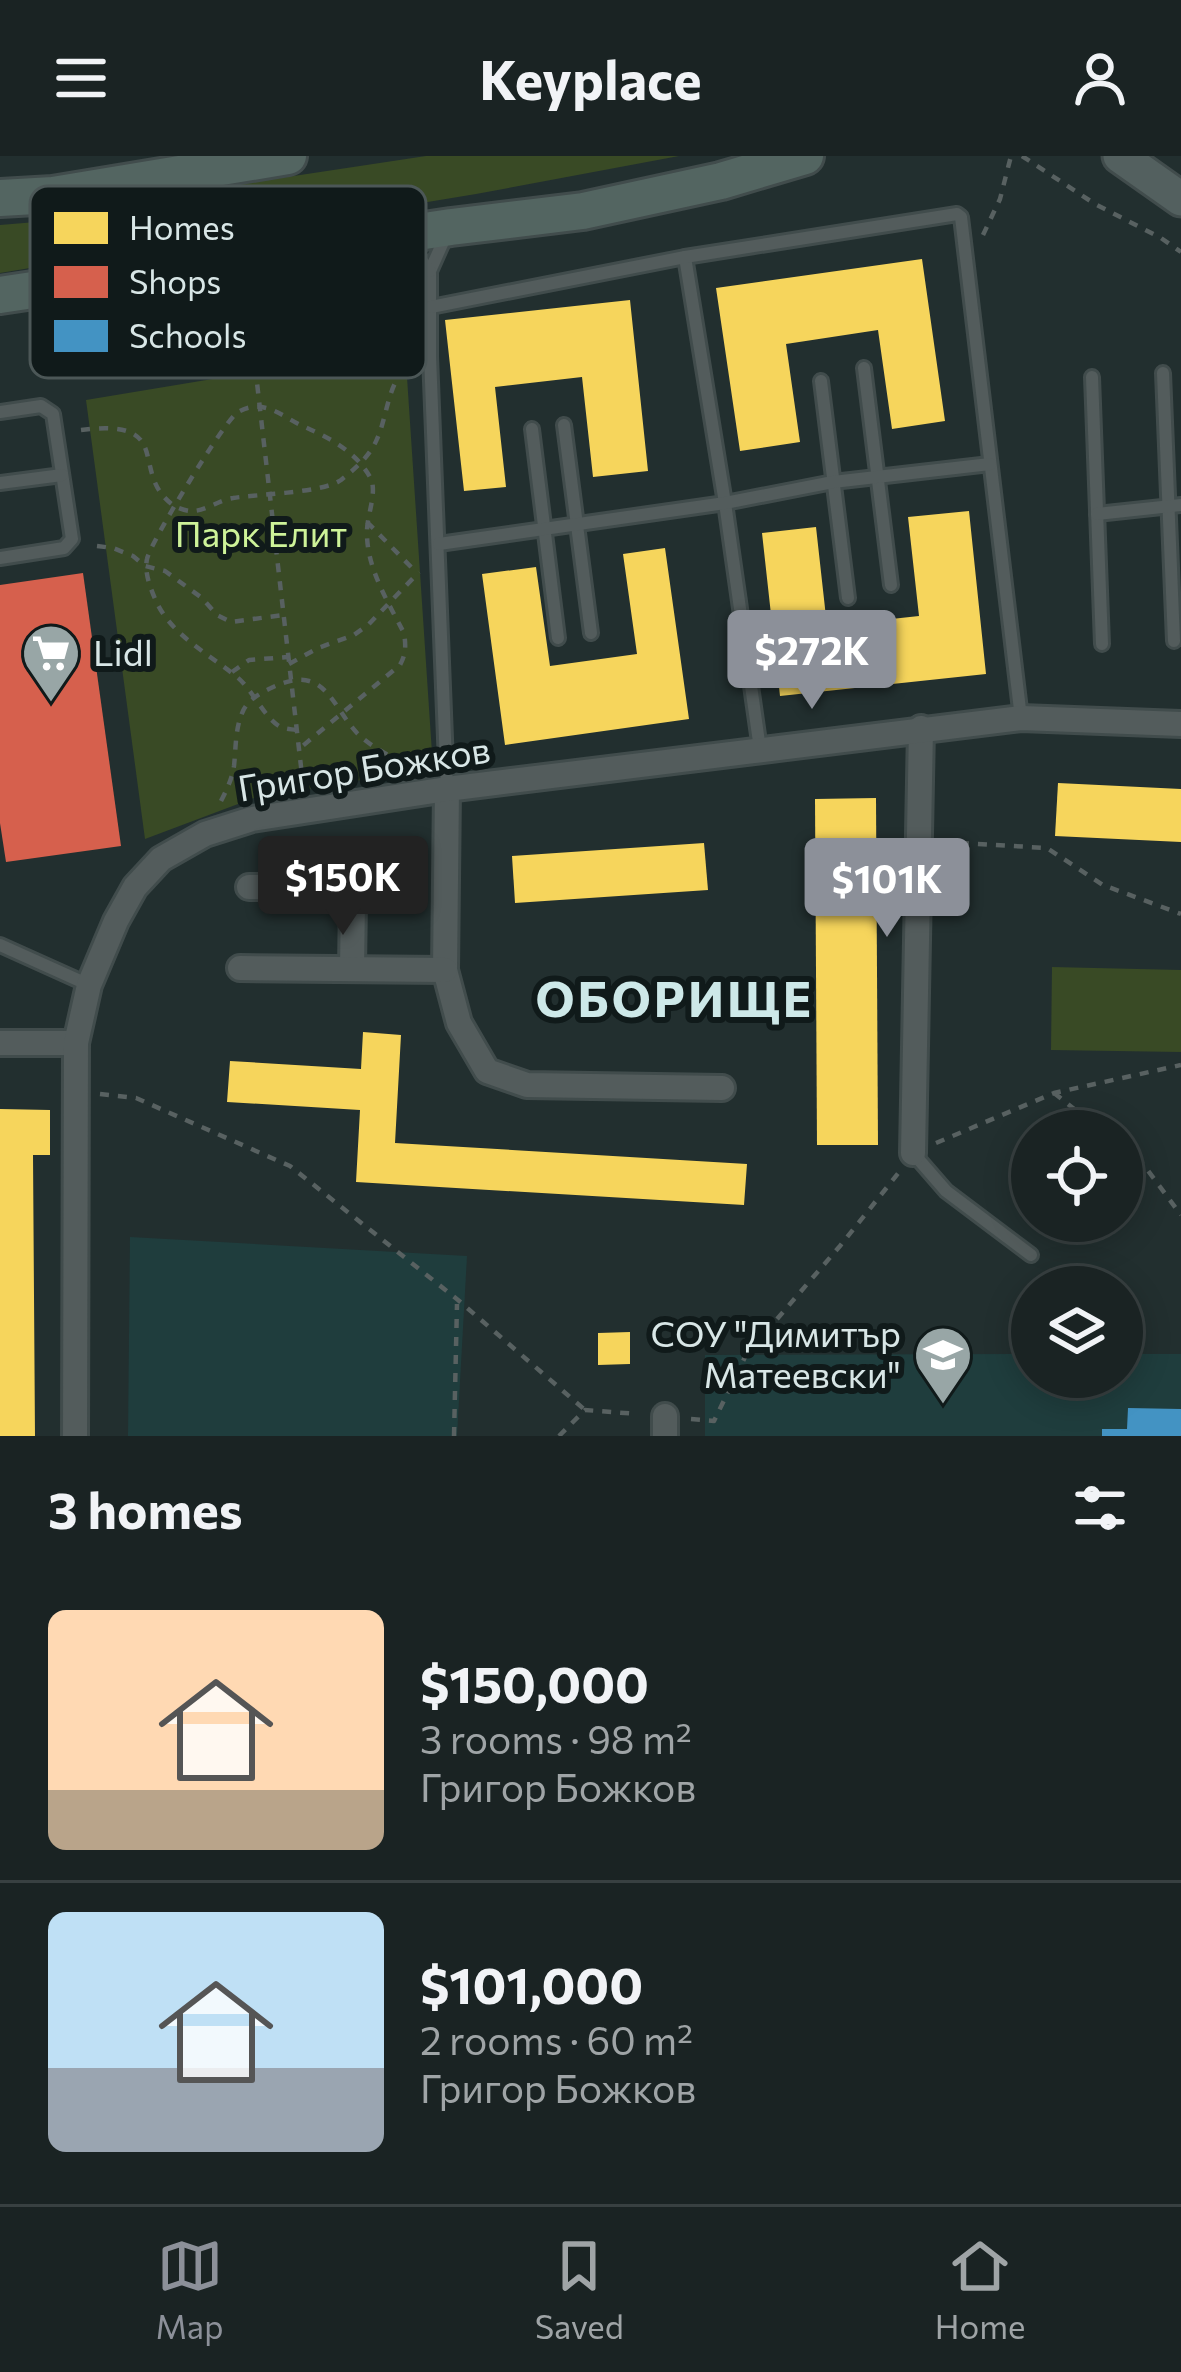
<!DOCTYPE html>
<html lang="en">
<head>
<meta charset="utf-8">
<style>
	body { margin:0; font-family:Commissioner,sans-serif; background:#272f30; color:#f1f3f6; height:100vh; display:flex; flex-direction:column; font-size:45px; white-space:nowrap }
	* { box-sizing:border-box; margin:0 }
	p { font-size:39px; color:#9fa4a6 }
	.icon { flex:none; width:66px; height:66px; fill:none; stroke:currentColor; stroke-width:2; stroke-linecap:round; stroke-linejoin:round }
	.map { position:relative; height:1280px; overflow:hidden }
	.details { display:flex; flex-direction:column; background:#1a2323; flex:1 }
	.details>* { flex:none }
	.tools { position:absolute; left:1011px; top:954px; display:grid; gap:24px }
	.tools a { display:grid; place-items:center; width:132px; height:132px; border-radius:50%; background:#1a2323; box-shadow:0 6px 30px #0003,0 0 0 3px #384041; font-size:60px }
	.price { position:absolute; translate:-50% -102px; padding:0 27px; border-radius:12px; background:#8c9099; color:#fff; font-size:39px; line-height:78px; filter:drop-shadow(0 3px 6px #0008) }
	.price::after { content:''; position:absolute; left:50%; top:72px; width:36px; height:27px; margin-left:-18px; background:inherit; clip-path:polygon(0 0,100% 0,50% 100%) }
	.price.active { background:#222; color:#fff }
	ul { padding:0; list-style:none }
	li { display:flex; align-items:center; gap:36px; height:300px; padding:0 48px }
	li+li { border-top:3px solid #384041 }
	li span { display:grid; place-items:center; flex:none; width:336px; height:240px; border-radius:18px; color:#555 }
	li>.icon { margin-inline-start:auto }
	span .icon { width:144px; height:144px; fill:#fffc; stroke-width:1 }
	li b { font-size:51px }
	h2 { display:flex; justify-content:space-between; align-items:center; height:144px; padding:0 48px; font-size:51px }
	header { display:flex; justify-content:space-between; align-items:center; height:156px; padding:0 48px; background:#1a2323; font-size:54px; font-weight:700 }
	.tabs { display:flex; justify-content:space-around; align-items:center; height:168px; border-top:3px solid #384041; background:#1a2323; font-size:33px; color:#9fa4a6 }
	.tabs a { display:grid; justify-items:center; gap:6px }
	.tabs .active { color:#8c9099 }
	.map>svg:first-child { display:block }
</style>
</head>
<body>
<header><svg class="icon" aria-label="menu" viewBox="0 0 24 24"><path d="M4 6h16M4 12h16M4 18h16"/></svg>Keyplace<svg class="icon" aria-label="person" viewBox="0 0 24 24"><circle cx="12" cy="8" r="4"/><path d="M4 21q1-7 8-7t8 7"/></svg></header>
<div class="map">
<svg width="1181" height="1280" viewBox="0 0 1181 1280">
	<rect width="100%" height="100%" fill="#222f2f"/>
	<g fill="#1f3d3d">
		<path d="M130,1081L467,1100L457,1280H128Z"/>
		<path d="M1032,1198V1221H1122V1198H1181V1280H705V1199Z"/>
	</g>
	<g fill="#394a25">
		<path d="M426,0H679L476,38L0,117V69L36,66L248,27Z"/>
		<path d="M405,191L433,612L254,642L145,683L86,244Z"/>
		<path d="M1052,811L1181,814V896L1051,894Z"/>
	</g>
	<g fill="#f6d55c">
		<path d="M922,103L945,265L892,273L878,174L786,188L800,286L740,295L716,132Z"/>
		<path d="M630,144L648,315L593,321L582,221L495,231L506,331L464,335L445,164Z"/>
		<path d="M969,355L986,518L780,540L762,377L816,371L827,470L919,460L908,361Z"/>
		<path d="M665,392L689,563L505,589L482,418L536,411L550,510L637,498L623,398Z"/>
		<path d="M1058,627L1181,633V686L1055,680Z"/>
		<path d="M876,642L878,989H817L815,643Z"/>
		<path d="M389,680L390,708L350,710L348,682Z"/>
		<path d="M704,687L708,734L515,747L512,700Z"/>
		<path d="M363,876L401,879L395,987L747,1008L744,1049L356,1026L360,954L227,946L230,905L361,913Z"/>
		<path d="M0,953L50,954V999H33L35,1280H0Z"/>
		<path d="M630,1176V1208L598,1209V1177Z"/>
	</g>
	<path fill="#d6604d" d="M83,417L121,690L6,706L0,667V429Z"/>
	<path fill="#4393c3" d="M1128,1252L1181,1253V1280H1102V1273H1127Z"/>
	<g fill="none" stroke-linecap="round" stroke-linejoin="round">
		<defs>
			<g id="lane">
				<path d="M447,77L430,115V200L447,633"/>
				<path d="M402,88L416,98L430,115"/>
				<path d="M685,101L725,347L760,593"/>
				<path d="M431,151L685,101L957,58L961,61L1021,562"/>
				<path d="M864,212L891,429"/>
				<path d="M1163,217L1174,485"/>
				<path d="M1092,221L1102,488"/>
				<path d="M821,225L848,442"/>
				<path d="M0,256L41,250L53,258L72,383L64,392L0,402"/>
				<path d="M564,269L591,477"/>
				<path d="M532,273L558,482"/>
				<path d="M0,327L62,319"/>
				<path d="M1097,358L1181,349"/>
				<path d="M439,388L725,347L833,326L990,308"/>
				<path d="M0,789L89,829"/>
				<path d="M913,997L946,1035L1031,1099"/>
			</g>
			<g id="street">
				<path d="M447,633L445,814L459,867L487,915L527,929L722,932"/>
				<path d="M249,731H345L353,745L352,812"/>
				<path d="M240,812L445,814"/>
				<path d="M0,887H76"/>
				<path d="M913,997L921,572"/>
				<path d="M75,1280L76,887L89,829L116,765L135,731L161,703L205,678L252,663L447,633L1021,562L1181,568"/>
				<path d="M665,1280V1260"/>
			</g>
			<path id="secondary" d="M1120,0L1181,43"/>
			<g id="primary">
				<path d="M0,42L53,39L288,0"/>
				<path d="M0,139L451,71L583,55L721,25L805,0"/>
			</g>
		</defs>
		<use href="#lane" stroke="#414c4c" stroke-width="18"/>
		<use href="#street" stroke="#414c4c" stroke-width="30"/>
		<use href="#secondary" stroke="#414c4c" stroke-width="39"/>
		<use href="#primary" stroke="#414c4c" stroke-width="42"/>
		<g stroke="#586161" stroke-width="4.5" stroke-dasharray="9 9" stroke-linecap="butt">
			<path d="M1022,0L1095,48L1161,82L1181,96"/>
			<path d="M983,79L1000,43L1011,0"/>
			<path d="M249,157L303,628"/>
			<path d="M81,274C177,262 128,316 173,349C175,351 186,355 190,355C205,356 218,344 233,342C258,338 323,337 341,324C355,313 370,300 377,283C388,259 387,227 409,209"/>
			<path d="M367,366L417,417"/>
			<path d="M97,390L113,392L133,400L145,410L165,415L202,442L217,459L231,466L283,459"/>
			<path d="M289,508L318,492L354,479L369,468L419,416"/>
			<path d="M232,516L249,504L288,501"/>
			<path d="M296,574C290,573 284,573 279,570C264,561 252,533 237,521C210,499 172,479 157,447C151,434 144,417 147,403C150,387 226,262 238,256C265,241 283,262 305,271C330,282 356,296 370,321C378,335 367,359 367,375C366,411 388,446 404,477C406,490 406,498 400,509L299,593"/>
			<path d="M221,645C227,633 232,623 234,610C236,592 235,572 243,555C248,544 260,537 271,532C325,506 330,548 357,577C373,593 393,601 412,612"/>
			<path d="M942,686L1047,692L1103,729L1181,758"/>
			<path d="M1054,937L1102,975"/>
			<path d="M100,938L136,942L290,1010L458,1144L585,1254"/>
			<path d="M936,987L1054,937L1181,909"/>
			<path d="M1122,991L1143,1008L1181,1059"/>
			<path d="M691,1263L714,1265L746,1199L840,1090L900,1015"/>
			<path d="M454,1280L457,1148"/>
			<path d="M559,1280L585,1254L638,1258"/>
		</g>
		<use href="#lane" stroke="#535c5c" stroke-width="12"/>
		<use href="#street" stroke="#535c5c" stroke-width="24"/>
		<use href="#secondary" stroke="#53605f" stroke-width="33"/>
		<use href="#primary" stroke="#536561" stroke-width="36"/>
	</g>
	<defs>
		<symbol id="supermarket-pin" viewBox="-11 -11 22 30"><path d="M0 17L-7.5 6A9.5 9.5 0 1 1 7.5 6Z" fill="#98a6a6" stroke="#101a1a"/><path d="M-6-5.5h2.5l.6 2H6L4.5 2H-2.5L-4.4-4H-6ZM-1.5 3.2a1.3 1.3 0 1 0 .1 0ZM3 3.2a1.3 1.3 0 1 0 .1 0Z" fill="#fff"/></symbol>
		<symbol id="school-pin" viewBox="-11 -11 22 30"><path d="M0 17L-7.5 6A9.5 9.5 0 1 1 7.5 6Z" fill="#98a6a6" stroke="#101a1a"/><path d="M0-5L7-2L0 1L-7-2ZM-4 1L0 2.5L4 1V4Q0 6-4 4Z" fill="#fff"/></symbol>
	</defs>
	<g fill-rule="evenodd">
		<use href="#supermarket-pin" x="18" y="464" width="66" height="90"/>
		<use href="#school-pin" x="910" y="1166" width="66" height="90"/>
	</g>
	<g text-anchor="middle" stroke-width="12" stroke-linejoin="round" paint-order="stroke">
		<g font-size="36" fill="#cef399" stroke="#101a1a">
			<text x="261" y="391">Парк Елит</text>
		</g>
		<g font-size="36" fill="#d8e6e6" stroke="#101a1a" text-anchor="start">
			<text x="93" y="510">Lidl</text>
			<text x="901" y="1191" text-anchor="end">СОУ "Димитър<tspan x="901" dy="41">Матеевски"</tspan></text>
		</g>
		<g font-size="36" fill="#d8e6e6" stroke="#101a1a">
			<text transform="translate(364 613) rotate(-9)" y="13">Григор Божков</text>
		</g>
		<g font-size="48" font-weight="bold" letter-spacing="3" fill="#cde8e8" stroke="#101a1a">
			<text x="675" y="861">ОБОРИЩЕ</text>
		</g>
	</g>
	<rect x="30" y="30" width="396" height="192" rx="18" fill="#101a1a" stroke="#4c5757" stroke-width="3"/>
	<rect x="54" y="56" width="54" height="32" fill="#f6d55c"/>
	<rect x="54" y="110" width="54" height="32" fill="#d6604d"/>
	<rect x="54" y="164" width="54" height="32" fill="#4393c3"/>
	<g font-size="33" fill="#d8e6e6">
		<text x="129" y="84">Homes</text>
		<text x="129" y="138">Shops</text>
		<text x="129" y="192">Schools</text>
	</g>
</svg>
<div class="tools">
<a><svg class="icon" aria-label="locate" viewBox="0 0 24 24"><circle cx="12" cy="12" r="6"/><path d="M12 2v4M12 18v4M2 12h4M18 12h4"/></svg></a>
<a><svg class="icon" aria-label="layers" viewBox="0 0 24 24"><path d="M12 4l9 5-9 5-9-5zM3 14l9 5 9-5"/></svg></a>
</div>
<b class="price" style="left:812px;top:556px">$272K</b>
<b class="price active" style="left:343px;top:782px">$150K</b>
<b class="price" style="left:887px;top:784px">$101K</b>
</div>
<section class="details">
<h2>3 homes<svg class="icon" aria-label="filters" viewBox="0 0 24 24"><path d="M4 7h16M4 17h16"/><circle cx="9" cy="7" r="2"/><circle cx="15" cy="17" r="2"/></svg></h2>
<ul>
<li><span style="background:linear-gradient(#ffd9b3 75%,#b9a48a 0)"><svg class="icon" aria-label="home" viewBox="0 0 24 24"><path d="M3 11l9-7 9 7M6 9v11h12V9"/></svg></span><div><b>$150,000</b><p>3 rooms · 98 m²</p><p>Григор Божков</p></div></li>
<li><span style="background:linear-gradient(#bfe0f5 65%,#9aa5b1 0)"><svg class="icon" aria-label="home" viewBox="0 0 24 24"><path d="M3 11l9-7 9 7M6 9v11h12V9"/></svg></span><div><b>$101,000</b><p>2 rooms · 60 m²</p><p>Григор Божков</p></div></li>
</ul>
</section>
<nav class="tabs">
<a class="active"><svg class="icon" aria-label="map" viewBox="0 0 24 24"><path d="M3 6l6-2 6 2 6-2v14l-6 2-6-2-6 2zM9 4v14M15 6v14"/></svg>Map</a>
<a><svg class="icon" aria-label="saved" viewBox="0 0 24 24"><path d="M7 4h10v16l-5-4-5 4z"/></svg>Saved</a>
<a><svg class="icon" aria-label="home" viewBox="0 0 24 24"><path d="M3 11l9-7 9 7M6 9v11h12V9"/></svg>Home</a>
</nav>
</body>
</html>
